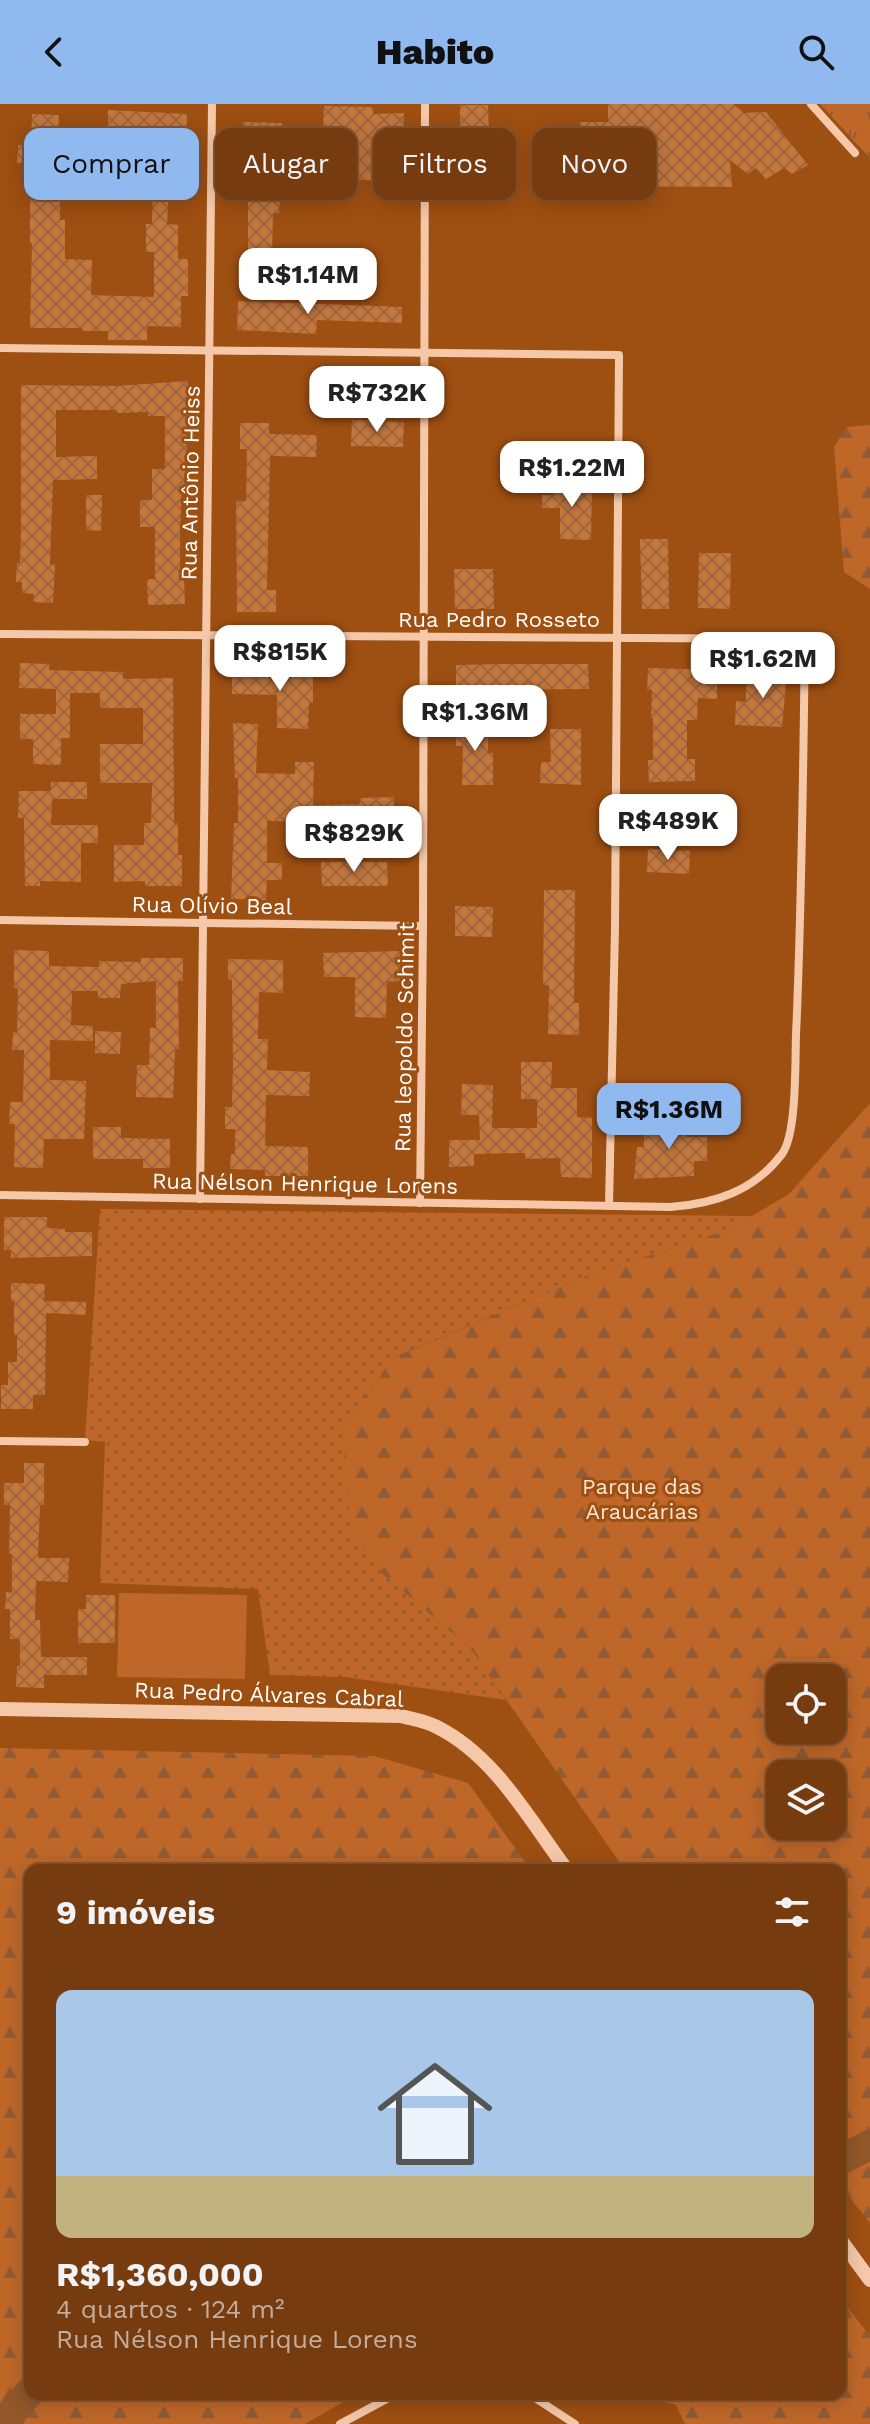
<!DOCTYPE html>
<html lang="pt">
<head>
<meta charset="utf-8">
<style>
	body { margin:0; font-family:"Work Sans",sans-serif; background:#7d461c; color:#f1f3f6; height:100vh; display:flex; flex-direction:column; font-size:30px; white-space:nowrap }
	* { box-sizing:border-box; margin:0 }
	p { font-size:26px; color:#c2ad9e }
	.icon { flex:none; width:44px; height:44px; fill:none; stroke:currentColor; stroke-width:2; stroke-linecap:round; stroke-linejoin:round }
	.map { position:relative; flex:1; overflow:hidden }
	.sheet { position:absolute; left:24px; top:1760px; width:822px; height:536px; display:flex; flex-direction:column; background:#763b0e; border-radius:16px; box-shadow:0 4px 20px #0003,0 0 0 2px #87552e }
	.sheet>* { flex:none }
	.top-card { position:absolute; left:24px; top:24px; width:822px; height:72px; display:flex; gap:16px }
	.controls { position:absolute; left:766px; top:1560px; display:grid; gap:16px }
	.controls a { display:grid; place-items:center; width:80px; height:80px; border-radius:16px; background:#763b0e; box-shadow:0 4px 20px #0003,0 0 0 2px #87552e; font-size:40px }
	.price { position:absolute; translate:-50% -68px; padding:0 18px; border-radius:16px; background:#fff; color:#222; font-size:26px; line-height:52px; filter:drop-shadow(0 2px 4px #0008) }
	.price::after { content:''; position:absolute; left:50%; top:48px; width:24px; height:18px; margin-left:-12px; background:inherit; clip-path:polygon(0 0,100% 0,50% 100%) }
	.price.on { background:#90b9f0; color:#111 }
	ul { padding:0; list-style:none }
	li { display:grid; align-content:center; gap:16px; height:424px; padding:0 32px }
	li+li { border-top:2px solid #87552e }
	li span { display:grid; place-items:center; height:248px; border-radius:16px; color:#555 }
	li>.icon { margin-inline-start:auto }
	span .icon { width:144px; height:144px; fill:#fffc; stroke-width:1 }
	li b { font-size:34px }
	h2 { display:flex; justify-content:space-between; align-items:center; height:96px; padding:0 32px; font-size:34px }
	.pill { padding:0 28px; border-radius:16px; background:#763b0e; box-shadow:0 4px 20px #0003,0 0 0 2px #87552e; font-size:28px; line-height:72px }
	.pill.on { background:#90b9f0; color:#111 }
	header { display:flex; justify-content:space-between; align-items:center; height:104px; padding:0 32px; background:#90b9f0; color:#111; font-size:36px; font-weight:800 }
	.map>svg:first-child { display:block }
</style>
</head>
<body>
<header><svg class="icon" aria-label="back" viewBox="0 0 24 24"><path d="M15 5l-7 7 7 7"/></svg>Habito<svg class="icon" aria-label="search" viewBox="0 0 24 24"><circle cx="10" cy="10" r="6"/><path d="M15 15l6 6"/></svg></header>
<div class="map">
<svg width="870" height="2320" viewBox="0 0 870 2320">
	<defs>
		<pattern id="grass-tufts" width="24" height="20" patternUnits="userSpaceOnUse" patternTransform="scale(2)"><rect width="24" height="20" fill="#be6729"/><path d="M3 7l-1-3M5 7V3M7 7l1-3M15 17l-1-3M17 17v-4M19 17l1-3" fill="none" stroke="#905c37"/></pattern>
		<pattern id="forest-firs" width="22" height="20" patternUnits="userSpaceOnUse" patternTransform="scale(2)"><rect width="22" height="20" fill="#be6729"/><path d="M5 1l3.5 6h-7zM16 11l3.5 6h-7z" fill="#905c37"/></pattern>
		<pattern id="park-dots" width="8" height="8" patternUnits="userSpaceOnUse" patternTransform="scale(2)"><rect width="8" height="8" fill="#be6729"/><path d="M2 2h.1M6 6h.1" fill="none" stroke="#905c37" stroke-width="1.8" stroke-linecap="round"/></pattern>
		<pattern id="building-cross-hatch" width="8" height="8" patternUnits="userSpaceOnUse" patternTransform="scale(2)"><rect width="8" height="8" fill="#c5763b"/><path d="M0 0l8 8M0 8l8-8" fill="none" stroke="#9b6741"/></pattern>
	</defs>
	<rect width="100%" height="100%" fill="#9e4f12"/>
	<path fill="url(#grass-tufts)" d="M820,0H870V54Z"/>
	<g fill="url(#forest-firs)" fill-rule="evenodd">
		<path d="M870,321V485L844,468L834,343L846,323Z"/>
		<path d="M870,999V2119L840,2081V1766H625L471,1545L382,1469L350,1430L342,1324L393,1254L589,1171L728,1126L789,1090ZM780,1574H832V1626H780ZM780,1670H832V1722H780Z"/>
		<path d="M0,1644L374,1652L468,1679L531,1766H30V2290H357L305,2320H0Z"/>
		<path d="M840,2194L870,2232V2320H685L676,2301L632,2290H840Z"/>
	</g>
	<path fill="url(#park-dots)" d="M100,1105L752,1112L728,1126L589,1171L394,1253L342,1324L351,1430L382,1469L471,1545L506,1596L345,1573L270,1571L258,1485L100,1479L105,1338L85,1336Z"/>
	<path fill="#be6729" d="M119,1489L247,1491L245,1575L117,1573Z"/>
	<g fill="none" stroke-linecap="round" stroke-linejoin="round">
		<g stroke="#91572a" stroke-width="30">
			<path d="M840,2056L870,2041"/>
			<path d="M6,2320L15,2304L30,2288"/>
		</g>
	</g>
	<g fill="url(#building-cross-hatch)">
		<path d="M608,0H733L744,9L766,8L808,61L792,70L784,64L766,75L756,64L748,70L730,56L732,83L580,82V18H608Z"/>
		<path d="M460,1H488L490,54L499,55L498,80L460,79Z"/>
		<path d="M324,2L373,3V10L404,9L403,77L354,76V29H349V25H323Z"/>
		<path d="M108,6L187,10L185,66H169L170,56L159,55V50H151V43H125V66H60V116H65V155L92,156L91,191L154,193V148H146V120H152L153,81H169L167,120L178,121V155H188V192H181V223L147,222V236H108V227H82V224H30L32,139H30V60L17,59L18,41H31L32,10L59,11L58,33L108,32Z"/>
		<path d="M243,18L282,19V40L323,41V63L282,62L279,109H273L272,153H248V68L243,67Z"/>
		<path d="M238,197L402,203V219L317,216L316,230L237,226Z"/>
		<path d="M188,277L186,389H182L180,424V474H184L185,500L148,501L147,475H155V423H140V396H152V365H165V312H148V308L117,309V306H56V353L97,352V375L53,376L50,460L55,461L53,499L33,498L34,490L22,489V478H16L17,459H20L21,424V281L116,282Z"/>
		<path d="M352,316L404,318L403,343L351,342Z"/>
		<path d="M240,319H269V330L317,331L316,353L270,352L267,486H276V508H237L236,397H246L247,345H240Z"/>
		<path d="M592,378L591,436L560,435V404H542V391H553V379Z"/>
		<path d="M86,391H102L101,427L86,426Z"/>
		<path d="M640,435H668L669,505H642Z"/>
		<path d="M699,449H731L730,505L698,504Z"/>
		<path d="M454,465H493L494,505H455Z"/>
		<path d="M20,559L50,560L49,566L123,568V575L173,574L174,719H178V751H182V782H145V777L114,778V741H144V719H151L152,679H100V640H143V604H100V589H70V634H61V661L33,660V635H20V610H56V585L19,584Z"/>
		<path d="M509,560H588L589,585L456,586V561Z"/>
		<path d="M648,564L717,566V595L698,594L697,616H687V655H695V677L649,678L648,656H653V614H651L652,586H647Z"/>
		<path d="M278,566H313V599H309L308,625L277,624V591L232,590V567Z"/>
		<path d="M746,567L787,568L782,623L735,621L736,597L746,598Z"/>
		<path d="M457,618H488V649H493V681H462L463,642H456Z"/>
		<path d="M233,619L258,620L256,669L295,670V658H314L313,701L360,700V694L394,693V720L337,721V718L267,717V759H282V776H267L266,796L231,795L234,719H238V674H235Z"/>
		<path d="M550,625H581V681L540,679L541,658H551Z"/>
		<path d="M51,678H87V695H52L51,721H98V739H81V778L40,777V782H25L24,714H18L19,687H51Z"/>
		<path d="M648,745L690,747L689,770L647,768Z"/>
		<path d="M321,758H387L388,782H322Z"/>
		<path d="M544,786H575L574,899H579V931L548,930L549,881H543Z"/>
		<path d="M455,802L493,803L492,833L455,832Z"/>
		<path d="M14,846L49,847V862L99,863V857L141,858V854H183V877H178L179,945H175L173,994L136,993L137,961H149L150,924H156V877L121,880L120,894H98V887H72L71,921L93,922V937L50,936V976L86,977L84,1035H44L43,1064L14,1063L15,1020H9L10,998H23L24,946H12L13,928H17L18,884H14Z"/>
		<path d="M401,847L400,878L387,877L386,914L355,913V873H324L323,849Z"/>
		<path d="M228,855L283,856V889L259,888L258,935H268L267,966L310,968L309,992L266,991L265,1042L308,1043V1072H265V1066L230,1065L231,1050H235V1025H225V1003H232L233,960L232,876H228Z"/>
		<path d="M95,927L121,928L120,950L95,949Z"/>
		<path d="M521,958H552L551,984H577V1013L592,1014V1074L561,1073L560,1054L525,1055V1049L474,1050V1062L449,1063V1036H480L479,1011H461L462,980L493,981L492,1024H537V995H521Z"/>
		<path d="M654,1013L685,1014V1033H707V1057H694V1072L634,1075L637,1043H644V1028H654Z"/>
		<path d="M93,1023H121V1034L170,1035V1064H143V1055H93Z"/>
		<path d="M4,1113H47V1124L65,1125V1128H92V1152L11,1154V1146H4Z"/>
		<path d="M11,1179L45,1180L44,1197L86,1198V1211L46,1209L45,1291H33V1305H1V1281H8V1258H17V1231H14V1197H11Z"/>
		<path d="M24,1359H44V1401H40L38,1454H69L68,1478L36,1477L35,1516H40L41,1553H87V1571H44V1584L16,1583L17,1562H20V1535H10V1505H5L6,1488L12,1489V1450H9L10,1401H4V1379H24Z"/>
		<path d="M86,1491H115V1539H78V1505H86Z"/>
	</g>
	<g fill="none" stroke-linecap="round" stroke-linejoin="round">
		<g stroke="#f4c8a9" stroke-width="8">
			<path d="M811,0L855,49"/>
			<path d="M0,244L619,251L615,824L609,1102"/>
			<path d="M0,530L805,535C803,667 802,799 796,931C795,958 797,1030 782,1050C754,1087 714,1100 670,1103L0,1091"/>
			<path d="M0,816L423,822"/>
			<path d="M200,1095L212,0"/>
			<path d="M420,1099L423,822L425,0"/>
			<path d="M0,1337L85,1338"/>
			<path d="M529,2290L575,2320"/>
			<path d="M340,2320L396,2290"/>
		</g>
		<g stroke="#f4c8a9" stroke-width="14">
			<path d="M0,1605L401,1612C412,1615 426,1617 437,1623C495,1652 529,1715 567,1766"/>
			<path d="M840,2135L870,2176"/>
		</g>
	</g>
	<g text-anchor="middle" stroke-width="6" stroke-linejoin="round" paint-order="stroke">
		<g font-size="22" fill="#fff" stroke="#9e4f12">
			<text transform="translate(190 379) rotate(-89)" y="8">Rua Antônio Heiss</text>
			<text x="499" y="523">Rua Pedro Rosseto</text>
			<text transform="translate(212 801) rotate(1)" y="8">Rua Olívio Beal</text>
			<text transform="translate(404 933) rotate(-89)" y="8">Rua leopoldo Schimit</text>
			<text transform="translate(305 1079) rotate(1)" y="8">Rua Nélson Henrique Lorens</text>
			<text transform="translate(269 1590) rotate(2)" y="8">Rua Pedro Álvares Cabral</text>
		</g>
		<g font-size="22" fill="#fee4d2" stroke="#9e4f12">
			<text x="642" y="1390">Parque das<tspan x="642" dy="25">Araucárias</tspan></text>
		</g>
	</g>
</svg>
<div class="controls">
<a><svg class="icon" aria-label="locate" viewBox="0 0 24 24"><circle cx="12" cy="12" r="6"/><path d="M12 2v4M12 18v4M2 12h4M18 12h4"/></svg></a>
<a><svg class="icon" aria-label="layers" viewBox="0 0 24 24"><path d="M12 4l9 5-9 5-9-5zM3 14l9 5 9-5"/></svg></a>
</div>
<b class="price" style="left:308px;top:212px">R$1.14M</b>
<b class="price" style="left:377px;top:330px">R$732K</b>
<b class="price" style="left:572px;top:405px">R$1.22M</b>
<b class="price" style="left:280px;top:589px">R$815K</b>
<b class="price" style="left:763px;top:596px">R$1.62M</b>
<b class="price" style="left:475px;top:649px">R$1.36M</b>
<b class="price" style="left:668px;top:758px">R$489K</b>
<b class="price" style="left:354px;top:770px">R$829K</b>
<b class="price on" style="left:669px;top:1047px">R$1.36M</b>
<div class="top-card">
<a class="pill on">Comprar</a>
<a class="pill">Alugar</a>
<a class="pill">Filtros</a>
<a class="pill">Novo</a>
</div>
<section class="sheet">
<h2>9 imóveis<svg class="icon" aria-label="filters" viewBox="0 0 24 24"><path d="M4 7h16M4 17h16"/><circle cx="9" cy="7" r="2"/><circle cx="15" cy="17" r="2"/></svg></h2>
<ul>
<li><span style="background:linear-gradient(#a9c7e8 75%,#c2b280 0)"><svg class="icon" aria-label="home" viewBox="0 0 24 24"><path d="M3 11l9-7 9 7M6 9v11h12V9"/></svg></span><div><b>R$1,360,000</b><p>4 quartos · 124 m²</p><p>Rua Nélson Henrique Lorens</p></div></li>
</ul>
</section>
</div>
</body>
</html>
